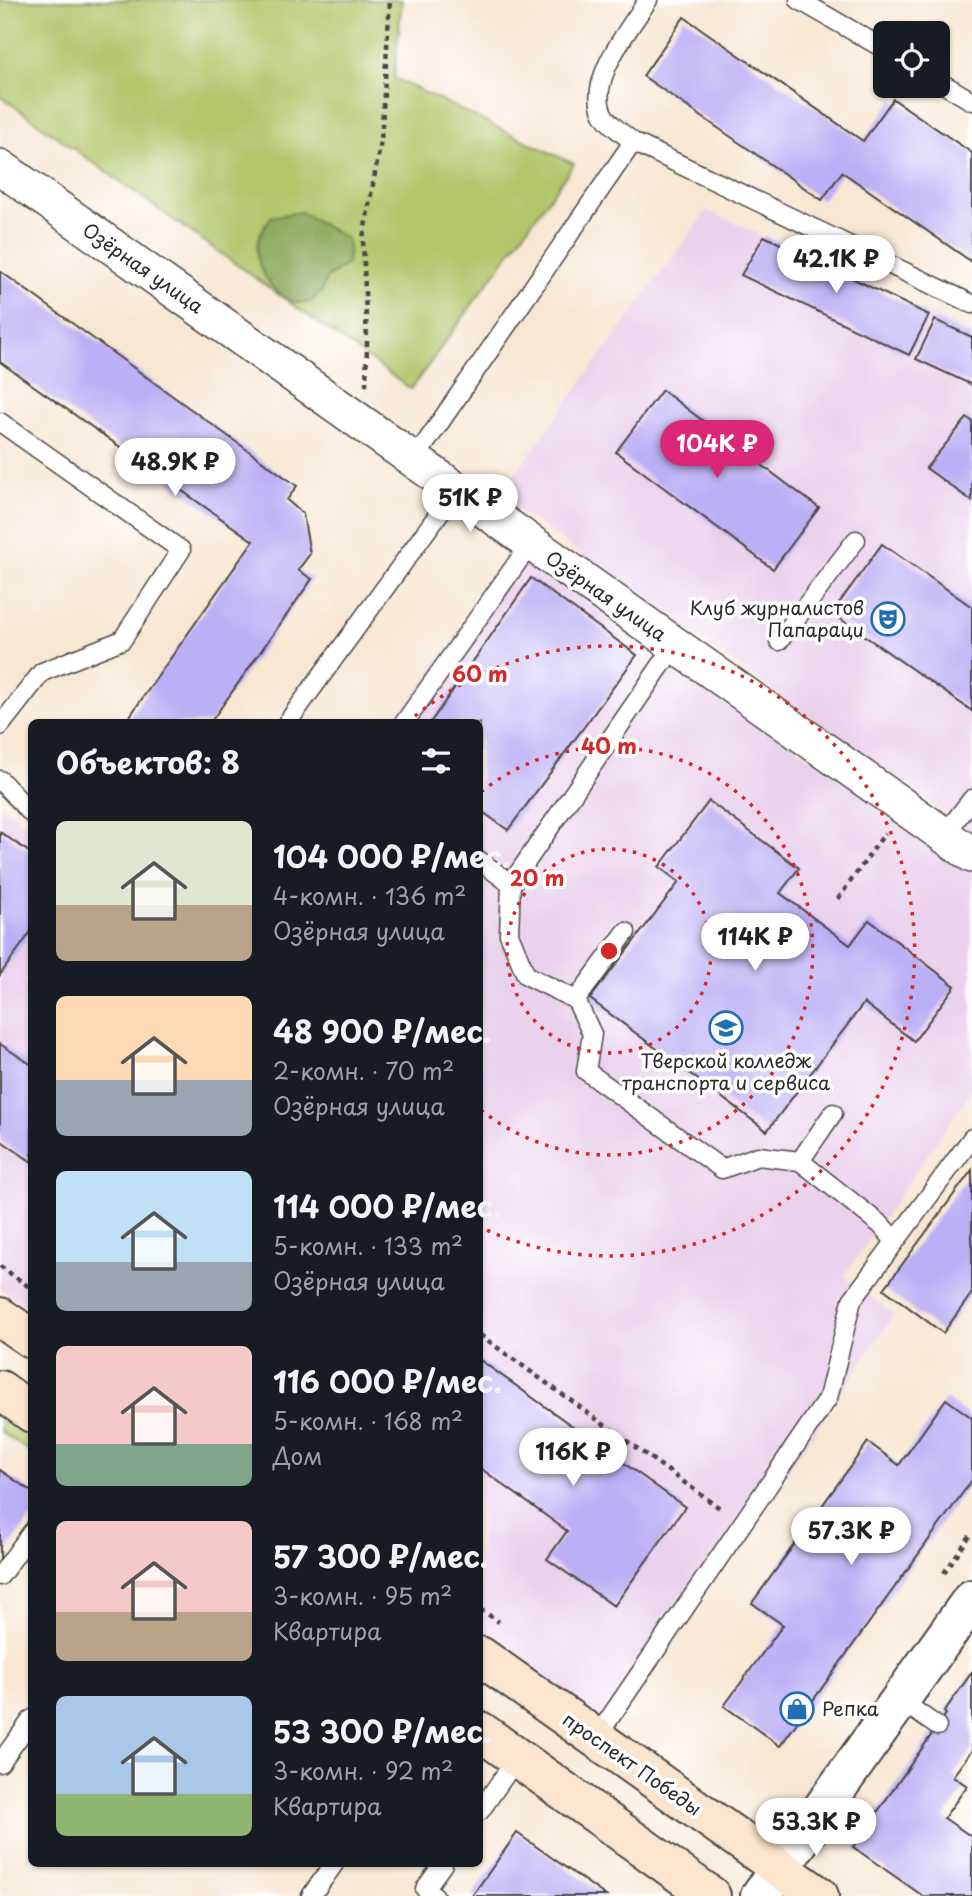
<!DOCTYPE html>
<html lang="ru">
<head>
<meta charset="utf-8">
<style>
	body { margin:0; font-family:"Playpen Sans",sans-serif; background:#242831; color:#f1f3f6; height:100vh; display:flex; flex-direction:column; font-size:26px; white-space:nowrap }
	* { box-sizing:border-box; margin:0 }
	p { font-size:23px; color:#9ea1a6 }
	.icon { flex:none; width:38px; height:38px; fill:none; stroke:currentColor; stroke-width:2; stroke-linecap:round; stroke-linejoin:round }
	.map { position:relative; flex:1; overflow:hidden }
	.panel { position:absolute; left:28px; top:719px; width:455px; height:1148px; display:flex; flex-direction:column; background:#171b24; border-radius:10px; box-shadow:0 2px 5px #0004 }
	.panel>* { flex:none }
	.fabs { position:absolute; left:873px; top:21px; display:grid; gap:14px }
	.fabs a { display:grid; place-items:center; width:77px; height:77px; border-radius:10px; background:#171b24; box-shadow:0 2px 5px #0004; font-size:35px }
	.price { position:absolute; translate:-50% -60px; padding:0 16px; border-radius:24px; background:#fff; color:#222; font-size:23px; line-height:46px; filter:drop-shadow(0 2px 4px #0008) }
	.price::after { content:''; position:absolute; left:50%; top:42px; width:21px; height:16px; margin-left:-10px; background:inherit; clip-path:polygon(0 0,100% 0,50% 100%) }
	.price.active { background:#db2777; color:#fff }
	ul { padding:0; list-style:none }
	li { display:flex; align-items:center; gap:21px; height:175px; padding:0 28px }
	li span { display:grid; place-items:center; flex:none; width:196px; height:140px; border-radius:10px; color:#555 }
	li>.icon { margin-inline-start:auto }
	span .icon { width:84px; height:84px; fill:#fffc; stroke-width:1 }
	li b { font-size:30px }
	h2 { display:flex; justify-content:space-between; align-items:center; height:84px; padding:0 28px; font-size:30px }
	.map>svg:first-child { display:block }
</style>
</head>
<body>
<div class="map">
<svg width="972" height="1896" viewBox="0 0 972 1896">
	<rect width="100%" height="100%" fill="#fff"/>
	<filter id="ink" filterUnits="userSpaceOnUse"><feTurbulence type="fractalNoise" baseFrequency=".0143" numOctaves="2"/><feDisplacementMap in="SourceGraphic" scale="14" xChannelSelector="R" yChannelSelector="G"/><feConvolveMatrix kernelMatrix="1 2 1 2 8 2 1 2 1" color-interpolation-filters="sRGB"/></filter>
	<filter id="wash" filterUnits="userSpaceOnUse"><feTurbulence type="fractalNoise" baseFrequency=".00686" numOctaves="4" result="noise"/><feDisplacementMap in="SourceGraphic" scale="28" xChannelSelector="R" yChannelSelector="G"/><feGaussianBlur stdDeviation="1.57" result="paint"/><feColorMatrix in="noise" values="0 0 0 0 0 0 0 0 0 0 0 0 0 0 0 0 0 1.4 0 .05"/><feComposite in="paint" operator="in"/></filter>
	<g filter="url(#wash)">
		<rect width="100%" height="100%" fill="#f7e7d2"/>
		<g fill="#ead1ec">
			<path d="M707,210L972,334V833L499,496Z"/>
			<path d="M517,549L972,873V1090L844,1276L894,1315L610,1731L480,1637V723H395Z"/>
			<path d="M0,804L31,828V969L24,982L32,988L31,1312L0,1288Z"/>
		</g>
		<g fill="#b1c569" stroke="#6e784a" stroke-width="2">
			<path d="M0,0H402L394,78L574,164L411,389L0,96Z"/>
			<path d="M0,1404L31,1426V1453L0,1431Z"/>
		</g>
		<path fill="#8caa5d" stroke="#5c6a44" stroke-width="2" d="M301,212L347,239L349,250L347,264L327,278L322,291L309,303C304,303 297,303 292,301C274,295 255,267 257,247C258,236 265,225 271,217Z"/>
		<g id="blocks">
			<g fill="#bbaff5">
				<path d="M684,17L863,141L893,99L972,153V262L842,172L822,200L643,76Z"/>
				<path d="M764,236L929,315L909,355L741,275Z"/>
				<path d="M0,271L297,486L287,500L303,514L310,554L298,570L312,579L210,723H125L253,541L0,362Z"/>
				<path d="M935,320L972,337V385L916,359Z"/>
				<path d="M662,390L819,508L773,569L616,452Z"/>
				<path d="M967,418L972,421V501L926,468Z"/>
				<path d="M882,544L972,607V711L832,613Z"/>
				<path d="M531,578L637,655L508,830L480,810V723H430Z"/>
				<path d="M709,801L799,868L780,893L850,945L869,920L955,986L914,1041L864,1003L767,1131L590,999L679,882L659,867Z"/>
				<path d="M0,832L32,854V930L0,975Z"/>
				<path d="M0,1044L32,1065V1162L0,1140Z"/>
				<path d="M972,1170V1293L943,1333L884,1289Z"/>
				<path d="M480,1360L685,1507L614,1606L547,1559L567,1531L480,1468Z"/>
				<path d="M946,1399L972,1418V1480L780,1746L724,1706L783,1625L752,1603L868,1442L899,1465Z"/>
				<path d="M0,1470L32,1492V1516L0,1561Z"/>
				<path d="M972,1672V1750L953,1776L967,1786L944,1818L972,1837V1896H923L853,1847L946,1714L944,1712Z"/>
				<path d="M517,1833L606,1896H472Z"/>
			</g>
		</g>
	</g>
	<g filter="url(#ink)">
		<use href="#blocks" fill-opacity="0" stroke="#4a4744" stroke-width="2"/>
		<g fill="none" stroke-linecap="round" stroke-linejoin="round">
			<defs>
				<g id="service">
					<path d="M648,0C631,27 583,84 605,117C611,126 625,135 633,142L972,304"/>
					<path d="M799,0L886,50"/>
					<path d="M938,81L972,101"/>
					<path d="M0,422L181,550L122,640L42,672L0,726"/>
					<path d="M414,460L633,142"/>
					<path d="M779,641L856,540"/>
					<path d="M287,723L456,490"/>
					<path d="M404,723L531,543"/>
					<path d="M0,780L32,814"/>
					<path d="M944,835L972,799"/>
					<path d="M480,861L511,884L675,645"/>
					<path d="M511,884L509,934L526,975L576,1000L592,1034L586,1071L722,1169L758,1156L800,1161L833,1113"/>
					<path d="M576,1000L626,932"/>
					<path d="M800,1161L881,1225L895,1241"/>
					<path d="M0,1576L32,1532"/>
					<path d="M900,1700L937,1726"/>
					<path d="M596,1738L828,1398L852,1300L972,1138"/>
					<path d="M0,1763L32,1719"/>
					<path d="M480,1811L517,1758"/>
					<path d="M311,1896L334,1864"/>
					<path d="M435,1896L425,1889L443,1864"/>
				</g>
				<path id="minor" d="M0,167L972,855"/>
				<path id="tertiary" d="M760,1896L972,1599"/>
				<g id="secondary">
					<path d="M0,1317L32,1339"/>
					<path d="M0,1390L32,1413"/>
					<path d="M480,1656L819,1896"/>
					<path d="M480,1731L711,1896"/>
				</g>
			</defs>
			<use href="#service" stroke="#4a4744" stroke-width="21"/>
			<use href="#minor" stroke="#4a4744" stroke-width="38"/>
			<use href="#tertiary" stroke="#4a4744" stroke-width="42"/>
			<use href="#secondary" stroke="#4a4744" stroke-width="42"/>
			<g stroke="#4a4744" stroke-width="4.5" stroke-dasharray="5 5" stroke-linecap="butt">
				<path d="M366,386L367,343L363,238L381,141L390,0"/>
				<path d="M838,899L885,833"/>
				<path d="M0,1266L32,1289"/>
				<path d="M480,1335L721,1509"/>
				<path d="M944,1573L972,1533"/>
				<path d="M480,1609L499,1622"/>
			</g>
			<use href="#service" stroke="#fff" stroke-width="18"/>
			<use href="#minor" stroke="#fff" stroke-width="35"/>
			<use href="#tertiary" stroke="#fff" stroke-width="38"/>
			<use href="#secondary" stroke="#fce5cf" stroke-width="38"/>
		</g>
	</g>
	<g fill="none" stroke="#d62828" stroke-width="3.5" stroke-dasharray="3.5 7">
		<circle cx="609" cy="951" r="102"/>
		<path d="M481 792A204 204 0 1 1 481 1110"/>
		<path d="M407 723A305 305 0 1 1 480 1227"/>
	</g>
	<defs>
		<symbol id="theatre-ring" viewBox="-11 -11 22 22"><circle r="9.5" fill="#fff" stroke="#1f6fb2" stroke-width="1.5"/><path d="M-5-5.5Q0-4 5-5.5V0Q5 5 0 6Q-5 5-5 0ZM-3.3-2.5H-1v1.5H-3.3ZM1-2.5H3.3v1.5H1ZM-2.8 1Q0 5.5 2.8 1Z" fill="#1f6fb2"/></symbol>
		<symbol id="university-ring" viewBox="-11 -11 22 22"><circle r="9.5" fill="#fff" stroke="#1f6fb2" stroke-width="1.5"/><path d="M0-5L7-2L0 1L-7-2ZM-4 1L0 2.5L4 1V4Q0 6-4 4Z" fill="#1f6fb2"/></symbol>
		<symbol id="shop-ring" viewBox="-11 -11 22 22"><circle r="9.5" fill="#fff" stroke="#1f6fb2" stroke-width="1.5"/><path d="M-5-2.5h2.3a2.7 3.5 0 0 1 5.4 0H5L5.5 6h-11ZM-1.5-2.5h3a1.5 2.3 0 0 0-3 0Z" fill="#1f6fb2"/></symbol>
	</defs>
	<g fill-rule="evenodd">
		<use href="#theatre-ring" x="869" y="600" width="38" height="38"/>
		<use href="#university-ring" x="707" y="1009" width="38" height="38"/>
		<use href="#shop-ring" x="778" y="1690" width="38" height="38"/>
	</g>
	<g text-anchor="middle" stroke-width="7" stroke-linejoin="round" paint-order="stroke">
		<g font-size="19" fill="#2b2b2b" stroke="#fff">
			<text transform="translate(143 268) rotate(35)" y="7">Озёрная улица</text>
			<text transform="translate(606 596) rotate(35)" y="7">Озёрная улица</text>
			<text transform="translate(632 1764) rotate(35)" y="7">проспект Победы</text>
		</g>
		<g font-size="19" fill="#2b2b2b" stroke="#fff" text-anchor="end">
			<text x="864" y="615">Клуб журналистов<tspan x="864" dy="22">Папараци</tspan></text>
			<text x="726" y="1068" text-anchor="middle">Тверской колледж<tspan x="726" dy="22">транспорта и сервиса</tspan></text>
			<text x="822" y="1716" text-anchor="start">Репка</text>
		</g>
	</g>
	<circle cx="609" cy="951" r="10" fill="#d62828" stroke="#fff" stroke-width="3.5"/>
	<g font-size="21" text-anchor="middle" font-weight="bold" fill="#d62828" stroke="#fff" stroke-width="7" stroke-linejoin="round" paint-order="stroke">
		<text x="480" y="682">60 m</text>
		<text x="609" y="754">40 m</text>
		<text x="537" y="886">20 m</text>
	</g>
</svg>
<div class="fabs">
<a><svg class="icon" aria-label="locate" viewBox="0 0 24 24"><circle cx="12" cy="12" r="6"/><path d="M12 2v4M12 18v4M2 12h4M18 12h4"/></svg></a>
</div>
<b class="price" style="left:836px;top:295px">42.1K ₽</b>
<b class="price active" style="left:717px;top:480px">104K ₽</b>
<b class="price" style="left:175px;top:498px">48.9K ₽</b>
<b class="price" style="left:470px;top:534px">51K ₽</b>
<b class="price" style="left:755px;top:973px">114K ₽</b>
<b class="price" style="left:573px;top:1488px">116K ₽</b>
<b class="price" style="left:851px;top:1567px">57.3K ₽</b>
<b class="price" style="left:816px;top:1858px">53.3K ₽</b>
<section class="panel">
<h2>Объектов: 8<svg class="icon" aria-label="filters" viewBox="0 0 24 24"><path d="M4 7h16M4 17h16"/><circle cx="9" cy="7" r="2"/><circle cx="15" cy="17" r="2"/></svg></h2>
<ul>
<li><span style="background:linear-gradient(#dfe7d0 60%,#b9a48a 0)"><svg class="icon" aria-label="home" viewBox="0 0 24 24"><path d="M3 11l9-7 9 7M6 9v11h12V9"/></svg></span><div><b>104 000 ₽/мес.</b><p>4-комн. · 136 m²</p><p>Озёрная улица</p></div></li>
<li><span style="background:linear-gradient(#ffd9b3 60%,#9aa5b1 0)"><svg class="icon" aria-label="home" viewBox="0 0 24 24"><path d="M3 11l9-7 9 7M6 9v11h12V9"/></svg></span><div><b>48 900 ₽/мес.</b><p>2-комн. · 70 m²</p><p>Озёрная улица</p></div></li>
<li><span style="background:linear-gradient(#bfe0f5 65%,#9aa5b1 0)"><svg class="icon" aria-label="home" viewBox="0 0 24 24"><path d="M3 11l9-7 9 7M6 9v11h12V9"/></svg></span><div><b>114 000 ₽/мес.</b><p>5-комн. · 133 m²</p><p>Озёрная улица</p></div></li>
<li><span style="background:linear-gradient(#f6c9c9 70%,#7fa58c 0)"><svg class="icon" aria-label="home" viewBox="0 0 24 24"><path d="M3 11l9-7 9 7M6 9v11h12V9"/></svg></span><div><b>116 000 ₽/мес.</b><p>5-комн. · 168 m²</p><p>Дом</p></div></li>
<li><span style="background:linear-gradient(#f6c9c9 65%,#b9a48a 0)"><svg class="icon" aria-label="home" viewBox="0 0 24 24"><path d="M3 11l9-7 9 7M6 9v11h12V9"/></svg></span><div><b>57 300 ₽/мес.</b><p>3-комн. · 95 m²</p><p>Квартира</p></div></li>
<li><span style="background:linear-gradient(#a9c7e8 70%,#8fb573 0)"><svg class="icon" aria-label="home" viewBox="0 0 24 24"><path d="M3 11l9-7 9 7M6 9v11h12V9"/></svg></span><div><b>53 300 ₽/мес.</b><p>3-комн. · 92 m²</p><p>Квартира</p></div></li>
</ul>
</section>
</div>
</body>
</html>
